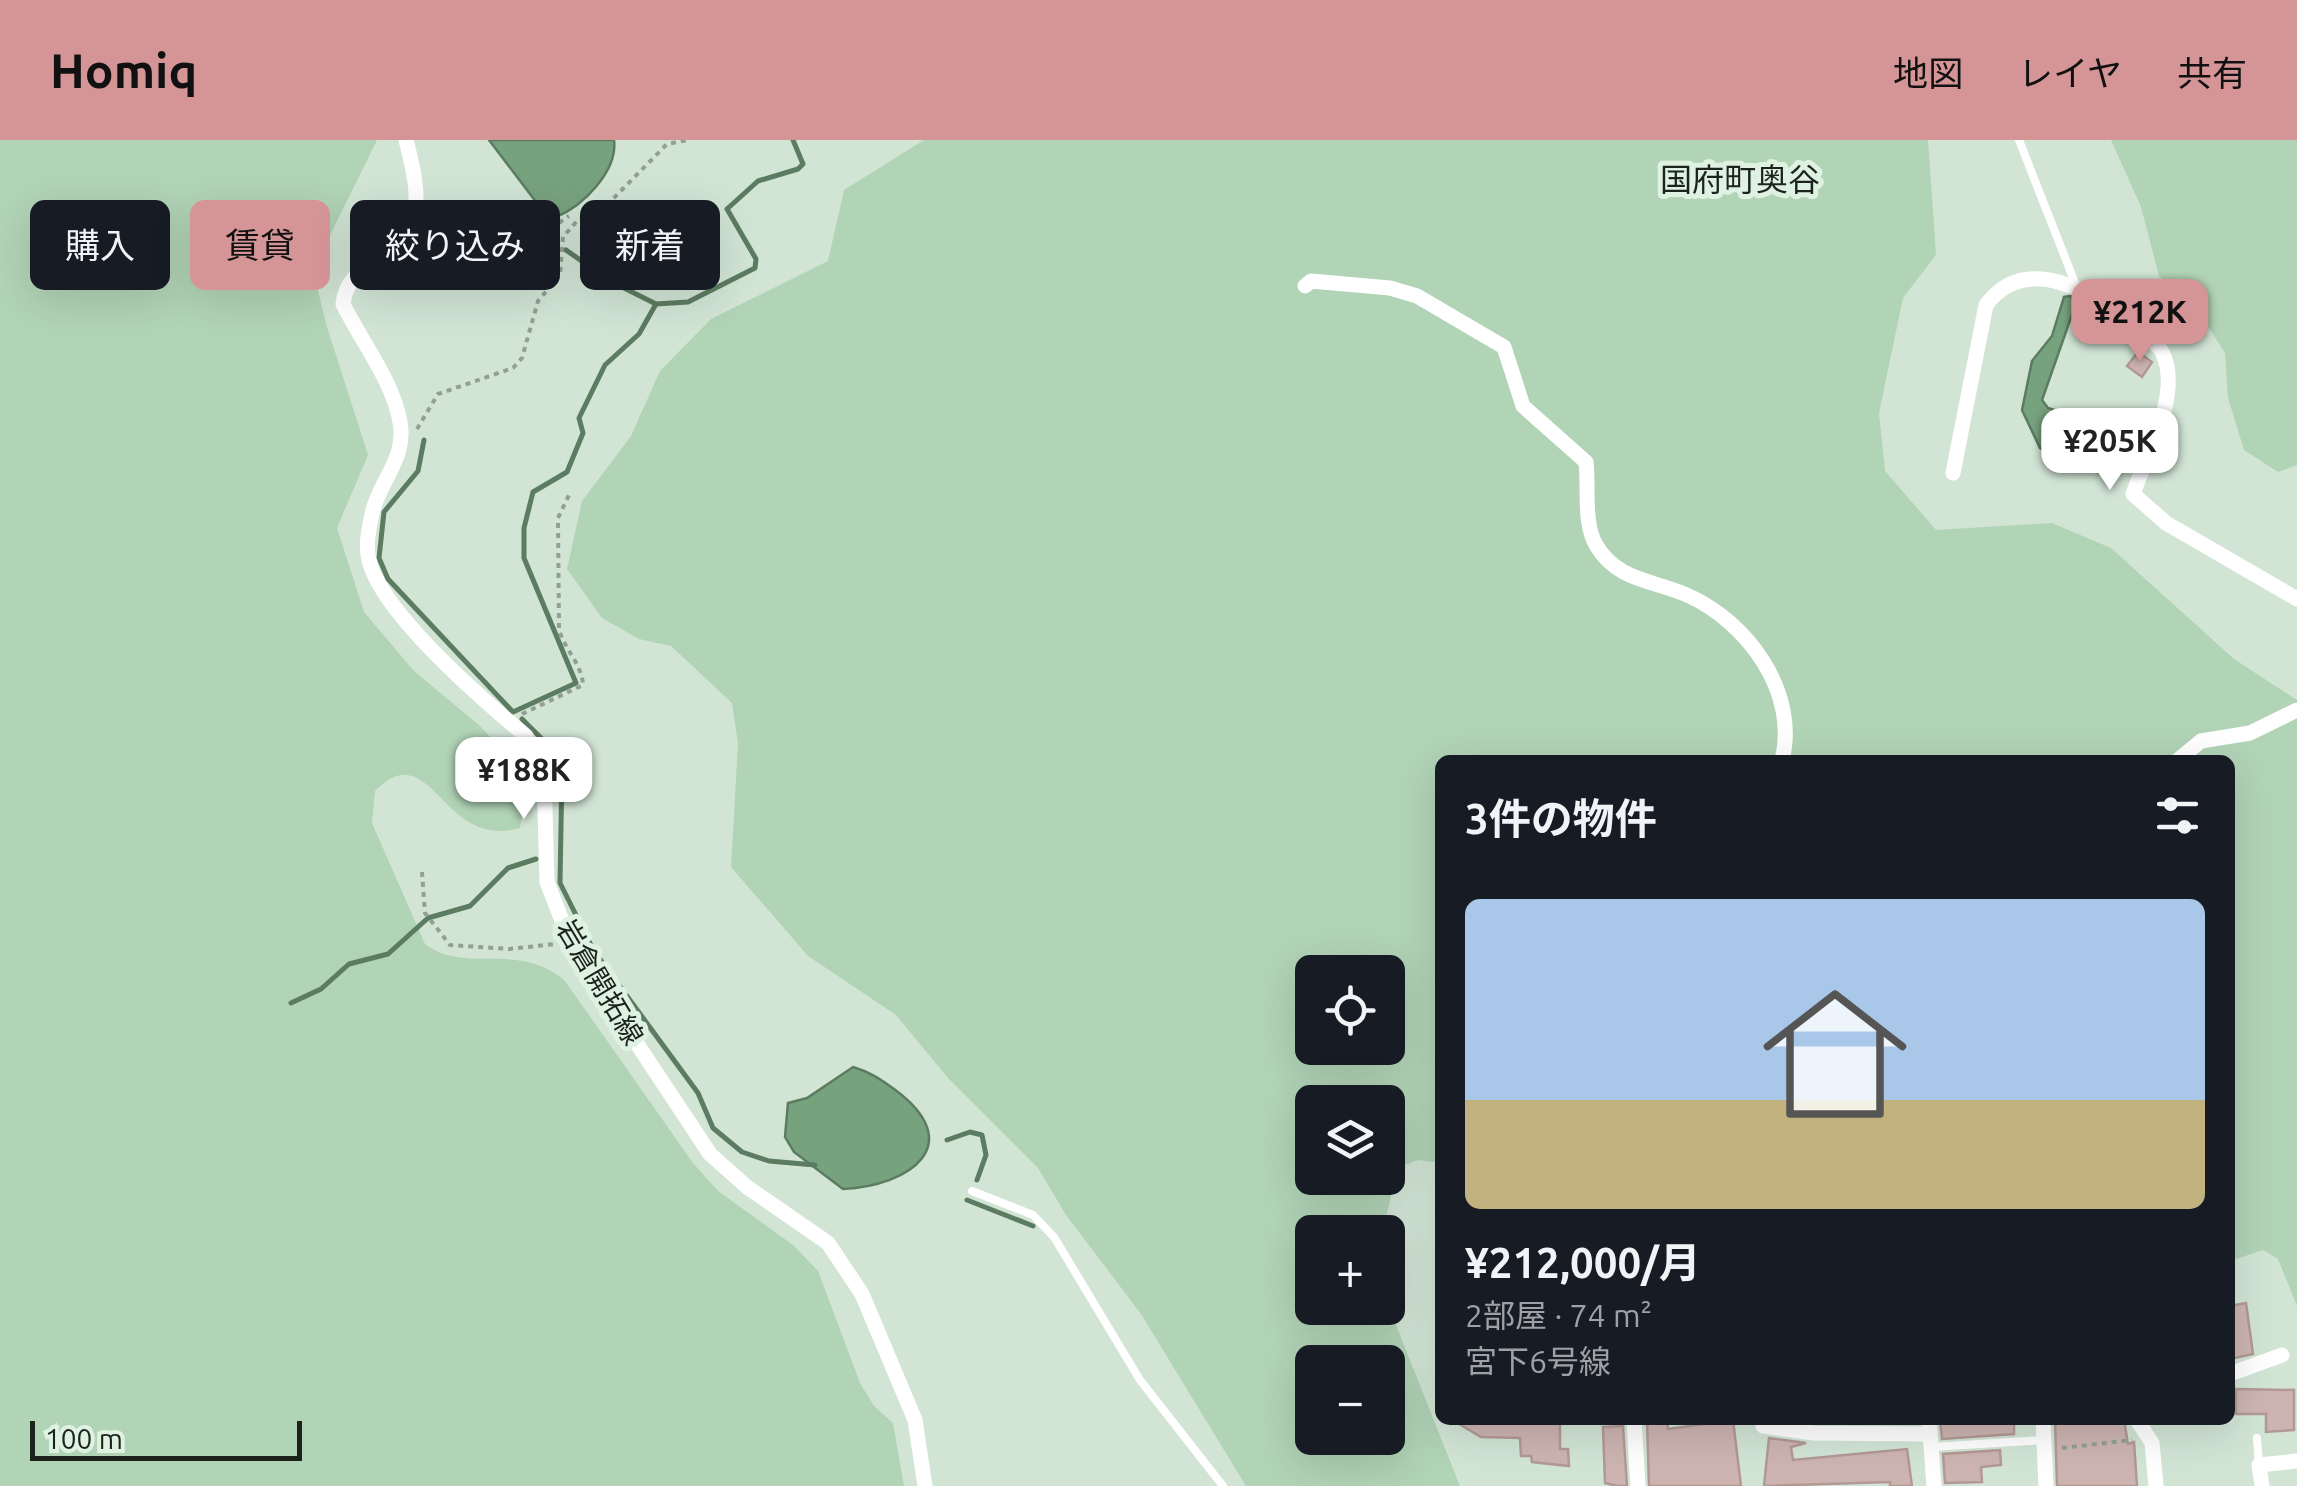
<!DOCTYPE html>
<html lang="ja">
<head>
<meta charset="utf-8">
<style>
	body { margin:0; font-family:Ubuntu,"Noto Sans JP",sans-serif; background:#242831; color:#f1f3f6; height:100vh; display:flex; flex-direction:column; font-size:38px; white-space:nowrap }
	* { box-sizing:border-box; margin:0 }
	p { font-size:32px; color:#9ea1a6 }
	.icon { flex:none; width:55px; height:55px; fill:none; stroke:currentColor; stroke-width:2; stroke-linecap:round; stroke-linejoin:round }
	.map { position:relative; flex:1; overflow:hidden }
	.panel { position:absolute; left:1435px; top:615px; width:800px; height:670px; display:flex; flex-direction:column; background:#171b24; border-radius:15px; box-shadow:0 10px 40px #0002 }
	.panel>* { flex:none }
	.top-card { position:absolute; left:30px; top:60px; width:950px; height:90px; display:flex; gap:20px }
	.tools { position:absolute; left:1295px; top:815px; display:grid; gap:20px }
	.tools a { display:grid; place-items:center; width:110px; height:110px; border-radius:15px; background:#171b24; box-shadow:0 10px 40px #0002; font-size:50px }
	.scale { position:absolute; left:30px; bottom:25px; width:272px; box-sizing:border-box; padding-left:10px; border:5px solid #1c231d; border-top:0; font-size:28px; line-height:35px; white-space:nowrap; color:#1c231d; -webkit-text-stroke:8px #dff2e2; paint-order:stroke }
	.price { position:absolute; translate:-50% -85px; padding:0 22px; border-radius:20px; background:#fff; color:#222; font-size:32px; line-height:65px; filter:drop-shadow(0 2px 5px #0008) }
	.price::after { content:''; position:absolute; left:50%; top:60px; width:30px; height:22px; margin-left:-15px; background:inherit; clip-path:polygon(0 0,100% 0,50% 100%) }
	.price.selected { background:#d59597; color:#111 }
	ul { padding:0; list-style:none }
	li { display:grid; align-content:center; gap:20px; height:530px; padding:0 30px }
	li span { display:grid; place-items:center; height:310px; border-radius:15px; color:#555 }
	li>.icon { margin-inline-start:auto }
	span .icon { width:180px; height:180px; fill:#fffc; stroke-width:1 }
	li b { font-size:42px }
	h2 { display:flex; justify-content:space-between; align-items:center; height:120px; padding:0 30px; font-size:42px }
	.pill { padding:0 35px; border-radius:15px; background:#171b24; box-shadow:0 10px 40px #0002; font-size:35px; line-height:90px }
	.pill.selected { background:#d59597; color:#111 }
	header { display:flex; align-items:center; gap:60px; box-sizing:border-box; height:140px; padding:0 50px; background:#d59597; color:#111 }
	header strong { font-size:48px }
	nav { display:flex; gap:55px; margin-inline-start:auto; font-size:35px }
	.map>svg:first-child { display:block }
</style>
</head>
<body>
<header>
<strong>Homiq</strong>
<nav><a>地図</a><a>レイヤ</a><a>共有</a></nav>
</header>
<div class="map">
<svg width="2297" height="1346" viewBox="0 0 2297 1346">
	<rect width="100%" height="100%" fill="#d2e5d5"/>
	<g fill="#b1d3b6" fill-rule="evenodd">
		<path d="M0,0H377L313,130L327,187L368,315L337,388L364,472L414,531L480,586L519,628L525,655L520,688C441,711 432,593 375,651L372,683L425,804C465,835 518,800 565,841L693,1023L718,1051L793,1105L818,1131L860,1243L874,1266L893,1283L904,1346H0Z"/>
		<path d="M924,0H1928L1936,115L1903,158L1879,273L1885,331L1936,390L2052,383L2111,408L2234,519L2297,560V1166L2278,1119L2263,1110L2230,1121V620H1440V1023L1418,1020L1397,1028L1383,1092H1312V1168L1388,1165L1460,1346H1246L1141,1174L1066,1075L1038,1028L948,938L896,875L808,816L731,727L738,604L732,563L671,506L639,499L602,478L567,429L582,361L631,296L660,231L711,179L828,121L844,50ZM1312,832H1388V908H1312ZM1312,962H1388V1038H1312ZM1312,1222H1388V1298H1312Z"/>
		<path d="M2111,0H2297V325L2278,332L2244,310L2228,258L2225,213L2197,169L2159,136L2141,67Z"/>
	</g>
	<g fill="#77a27e" stroke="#5c7c61" stroke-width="2.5">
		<path d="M489,0H614C618,31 583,66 556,77L546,75Z"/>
		<path d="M2071,156L2075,166L2042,260L2048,268L2077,277L2080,288L2056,317L2040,308L2022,270L2032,221L2052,196L2064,157Z"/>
		<path d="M853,927C870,932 880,939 894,949C969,1004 910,1046 843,1049L794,1012L785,997L788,963L807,958Z"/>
	</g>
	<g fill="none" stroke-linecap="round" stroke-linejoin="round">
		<g stroke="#5c7c61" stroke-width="5">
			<path d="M550,71L548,85L557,98"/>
			<path d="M566,110L610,141L656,164L688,162L755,128L756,119L727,69L758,41L798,29L803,24L793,0"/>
			<path d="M424,300L418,331L384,372L379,418L388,439L513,572L576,543L524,418V388L533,352L567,332L583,293L579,278L605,225L639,194L656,164"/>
			<path d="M522,579L547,604L562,631L560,743L594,811L698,953L713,988L742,1012L769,1021L815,1025"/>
			<path d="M291,863L321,849L349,824L388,814L428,778L470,766L508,728L536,719"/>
			<path d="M947,1000L970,992L982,995L986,1015L977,1040"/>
			<path d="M967,1060L1033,1086"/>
		</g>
	</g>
	<g fill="#cdb4b0" stroke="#b29996" stroke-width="2.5">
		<path d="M2138,212L2152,222L2142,237L2127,226Z"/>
		<path d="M2090,305L2108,314L2099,333L2080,324Z"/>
		<path d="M2246,1163L2253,1214L2230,1219V1166Z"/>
		<path d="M2236,1249L2294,1250V1290L2266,1292V1274H2236Z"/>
		<path d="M1647,1280H1667L1668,1289L1733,1280L1741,1346H1649Z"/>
		<path d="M1940,1280H2014V1294L1942,1299Z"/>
		<path d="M2055,1280H2124L2128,1304L2134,1302L2137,1346H2057Z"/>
		<path d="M1454,1281L1560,1284V1309H1568L1569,1326L1532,1322L1531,1316H1521L1520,1298L1481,1297Z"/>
		<path d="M1623,1286L1627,1346H1617L1605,1343L1603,1287Z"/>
		<path d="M1769,1298L1806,1303L1791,1307L1793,1320L1907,1309L1912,1346H1890V1342L1764,1346Z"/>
		<path d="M2000,1310L2001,1325L1981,1327L1982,1342L1945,1343L1943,1314Z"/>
	</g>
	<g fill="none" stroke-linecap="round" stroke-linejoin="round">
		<g stroke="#91a093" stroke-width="4" stroke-dasharray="5 5" stroke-linecap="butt">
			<path d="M558,130C551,105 544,90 569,76"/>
			<path d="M417,289L438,254L513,228L522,218L538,161L560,135L563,97L577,81L606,66L667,4L688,0"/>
			<path d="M522,574L583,545C582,524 564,509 559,489L558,378L570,353"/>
			<path d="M422,732L425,773L450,805L509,809L555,804"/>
			<path d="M2062,1308L2132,1300"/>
		</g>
		<g stroke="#fff" stroke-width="8">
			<path d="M2019,0L2077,148"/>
			<path d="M972,1051L1033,1075L1054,1097L1140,1240L1223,1346"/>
			<path d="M2257,1298L2259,1325"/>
			<path d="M1931,1307L2044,1300"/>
		</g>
		<g stroke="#fff" stroke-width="15">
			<path d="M406,0C412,24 420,53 414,78C404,120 347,119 343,164C361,201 393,241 400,282C407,319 379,341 372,374C369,389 365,405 369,420C381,472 483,560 526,596L544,634L547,742L571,804L710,1014L747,1047L828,1103L862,1154L915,1280L925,1346"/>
			<path d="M1305,146L1311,141L1390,148L1417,156L1504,207L1523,266L1586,322C1589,348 1583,382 1596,405C1617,441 1653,440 1687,455C1748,482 1799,553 1782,620"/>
			<path d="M1953,333L1986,165C2026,111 2094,152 2133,186C2141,193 2157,202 2162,212C2183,252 2146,316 2133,354L2166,383L2297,459"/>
			<path d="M2178,620L2201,601L2250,593L2297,570"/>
			<path d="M2230,1234L2282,1215"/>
			<path d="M1634,1280L1638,1346"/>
			<path d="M1763,1280V1286L1814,1293L1930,1294"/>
			<path d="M1929,1280L1934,1346"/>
			<path d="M2043,1280L2046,1346"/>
			<path d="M2137,1280L2152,1303L2156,1346"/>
			<path d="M2262,1346L2259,1325L2297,1321"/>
		</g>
	</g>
	<g text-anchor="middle" stroke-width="10" stroke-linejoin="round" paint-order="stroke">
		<g font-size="28" fill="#1c231d" stroke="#dff2e2">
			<text transform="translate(600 842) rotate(59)" y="10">岩倉開拓線</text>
		</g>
		<g font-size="32" fill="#1c231d" stroke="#dff2e2">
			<text x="1740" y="51">国府町奥谷</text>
		</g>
	</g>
</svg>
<div class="tools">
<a><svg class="icon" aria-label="locate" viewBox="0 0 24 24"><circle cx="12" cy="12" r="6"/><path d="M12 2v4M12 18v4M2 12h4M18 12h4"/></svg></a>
<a><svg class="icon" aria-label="layers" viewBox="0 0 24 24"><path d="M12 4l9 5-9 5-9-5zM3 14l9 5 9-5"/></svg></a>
<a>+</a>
<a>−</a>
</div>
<div class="scale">100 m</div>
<b class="price selected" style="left:2140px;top:224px">¥212K</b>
<b class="price" style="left:2110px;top:353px">¥205K</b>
<b class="price" style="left:524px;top:682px">¥188K</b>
<div class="top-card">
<a class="pill">購入</a>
<a class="pill selected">賃貸</a>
<a class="pill">絞り込み</a>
<a class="pill">新着</a>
</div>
<section class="panel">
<h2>3件の物件<svg class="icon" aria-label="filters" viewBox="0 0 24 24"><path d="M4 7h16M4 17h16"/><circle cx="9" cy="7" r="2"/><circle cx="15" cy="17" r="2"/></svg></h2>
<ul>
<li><span style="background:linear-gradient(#a9c7e8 65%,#c2b280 0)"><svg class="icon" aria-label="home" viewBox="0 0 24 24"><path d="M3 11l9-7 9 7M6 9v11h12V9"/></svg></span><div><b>¥212,000/月</b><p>2部屋 · 74 m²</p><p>宮下6号線</p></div></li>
</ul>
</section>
</div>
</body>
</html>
